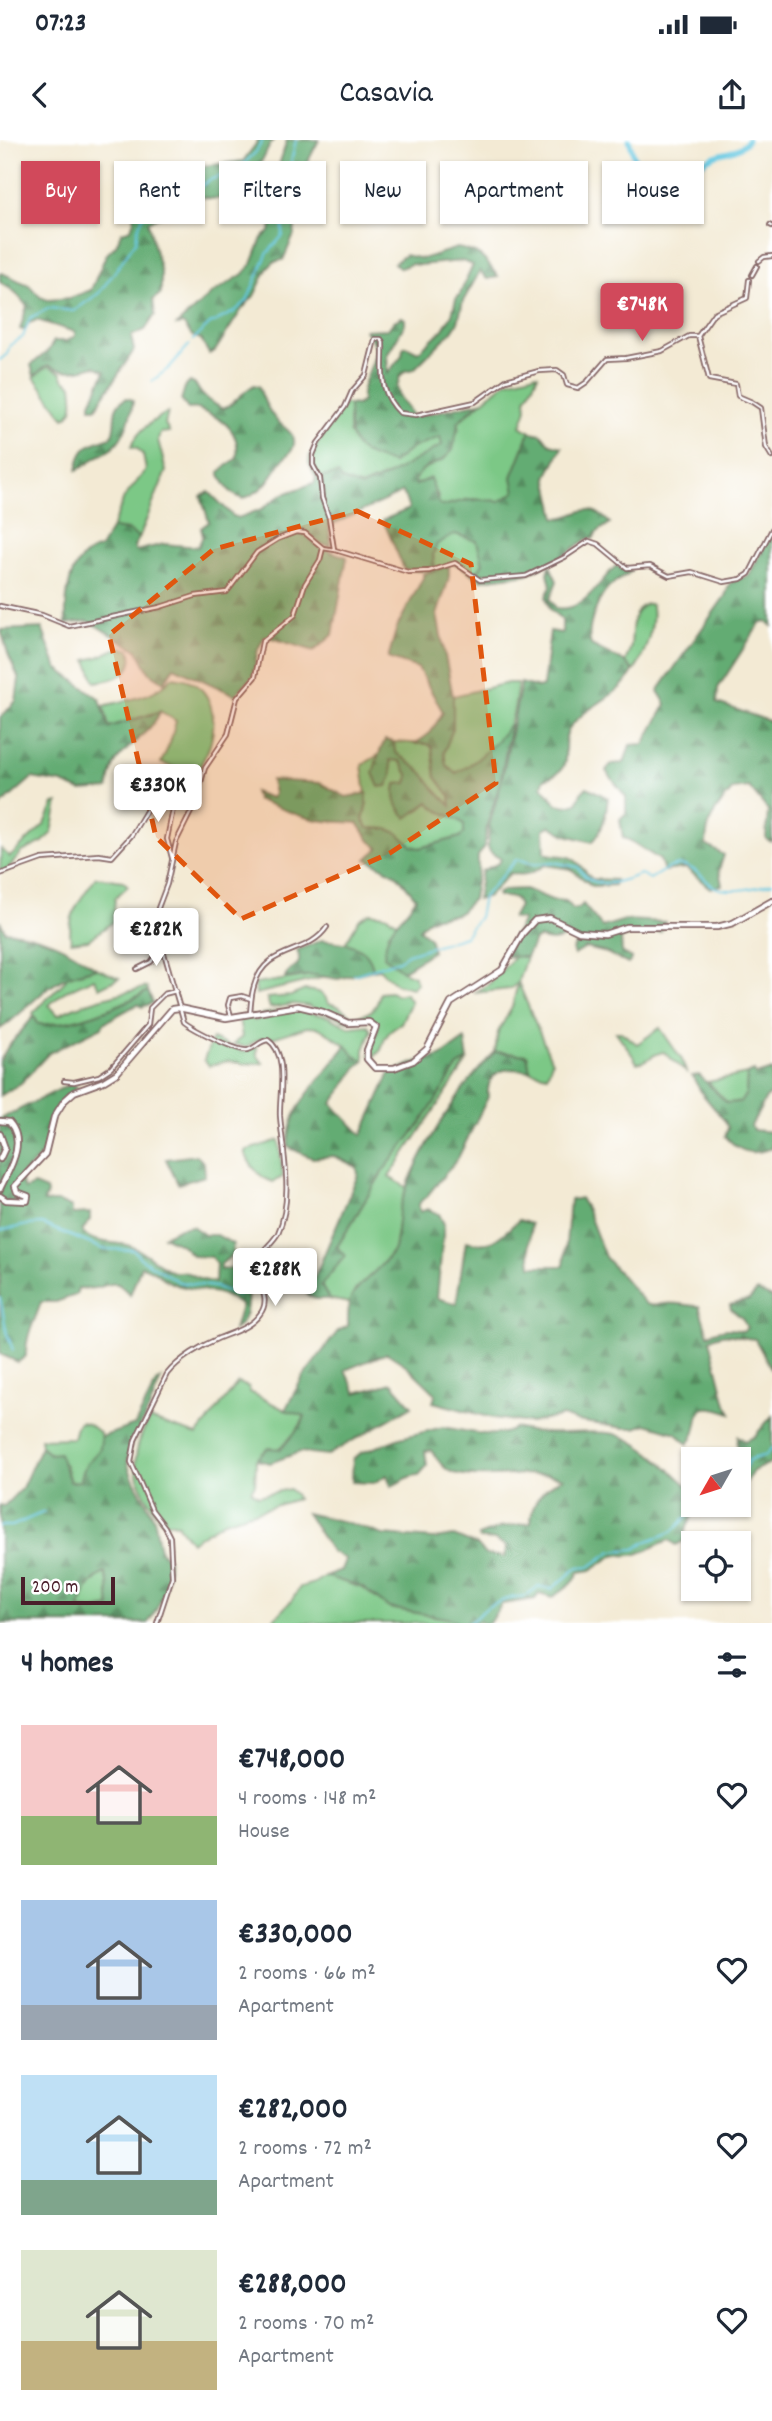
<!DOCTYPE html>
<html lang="en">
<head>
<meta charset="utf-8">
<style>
	body { margin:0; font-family:Dekko,sans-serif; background:#f2f2f3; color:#1f2937; height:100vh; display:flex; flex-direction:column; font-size:26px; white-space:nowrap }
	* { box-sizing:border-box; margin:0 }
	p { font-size:23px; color:#747a83 }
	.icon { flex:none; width:38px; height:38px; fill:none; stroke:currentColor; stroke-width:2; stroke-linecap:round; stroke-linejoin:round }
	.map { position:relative; height:1483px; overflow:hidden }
	.side { display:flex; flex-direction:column; background:#fff; flex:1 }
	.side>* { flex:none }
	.guide { position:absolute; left:21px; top:21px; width:732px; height:63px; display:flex; gap:14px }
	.needle { width:46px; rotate:231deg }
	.tools { position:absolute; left:681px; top:1307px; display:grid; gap:14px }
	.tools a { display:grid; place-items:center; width:70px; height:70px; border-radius:0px; background:#fff; box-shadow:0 2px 5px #0004; font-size:35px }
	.scale { position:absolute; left:21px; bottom:18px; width:94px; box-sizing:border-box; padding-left:7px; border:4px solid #4a1f2b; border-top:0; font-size:19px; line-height:24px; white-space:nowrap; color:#4a1f2b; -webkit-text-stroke:5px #fff; paint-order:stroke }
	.price { position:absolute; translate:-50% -60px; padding:0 16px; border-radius:7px; background:#fff; color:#222; font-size:23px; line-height:46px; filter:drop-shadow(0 2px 4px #0008) }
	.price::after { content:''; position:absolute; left:50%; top:42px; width:21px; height:16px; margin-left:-10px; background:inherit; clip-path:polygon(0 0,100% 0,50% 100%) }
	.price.on { background:#d1495b; color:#fff }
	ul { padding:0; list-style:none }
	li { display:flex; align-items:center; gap:21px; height:175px; padding:0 21px }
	li span { display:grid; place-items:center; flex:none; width:196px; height:140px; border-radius:0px; color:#555 }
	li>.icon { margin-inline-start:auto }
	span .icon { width:84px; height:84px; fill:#fffc; stroke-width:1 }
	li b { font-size:30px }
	h2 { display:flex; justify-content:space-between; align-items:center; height:84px; padding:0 21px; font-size:30px }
	.pill { padding:0 24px; border-radius:0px; background:#fff; box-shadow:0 2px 5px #0004; font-size:24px; line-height:63px }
	.pill.on { background:#d1495b; color:#fff }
	.status { display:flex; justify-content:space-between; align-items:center; height:49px; padding:0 35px; background:#fff; direction:ltr }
	.status svg { height:19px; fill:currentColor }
	header { display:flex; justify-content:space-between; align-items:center; height:91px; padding:0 21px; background:#fff; font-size:32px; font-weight:600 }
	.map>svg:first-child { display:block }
</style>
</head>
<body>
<div class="status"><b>07:23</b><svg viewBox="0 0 49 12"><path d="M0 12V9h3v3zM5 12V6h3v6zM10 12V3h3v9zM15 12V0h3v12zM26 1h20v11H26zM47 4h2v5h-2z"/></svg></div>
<header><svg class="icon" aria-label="back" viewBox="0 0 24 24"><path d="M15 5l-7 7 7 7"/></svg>Casavia<svg class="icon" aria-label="share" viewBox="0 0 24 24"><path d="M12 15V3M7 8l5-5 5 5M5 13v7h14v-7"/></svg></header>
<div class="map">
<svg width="772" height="1483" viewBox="0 0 772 1483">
	<defs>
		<pattern id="forest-firs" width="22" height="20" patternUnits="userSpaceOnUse" patternTransform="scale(1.75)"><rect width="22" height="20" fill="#64ac73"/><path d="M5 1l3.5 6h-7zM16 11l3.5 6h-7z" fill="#548b5f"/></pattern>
	</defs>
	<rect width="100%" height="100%" fill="#fff"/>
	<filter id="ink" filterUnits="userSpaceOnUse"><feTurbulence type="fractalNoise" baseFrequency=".0143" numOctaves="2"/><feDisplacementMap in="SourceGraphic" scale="14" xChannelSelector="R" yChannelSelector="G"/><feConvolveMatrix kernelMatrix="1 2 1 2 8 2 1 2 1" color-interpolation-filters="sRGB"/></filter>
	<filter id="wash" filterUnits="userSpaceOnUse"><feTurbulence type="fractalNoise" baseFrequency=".00686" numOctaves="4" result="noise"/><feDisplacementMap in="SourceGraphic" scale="28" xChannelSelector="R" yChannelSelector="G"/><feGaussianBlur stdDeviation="1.57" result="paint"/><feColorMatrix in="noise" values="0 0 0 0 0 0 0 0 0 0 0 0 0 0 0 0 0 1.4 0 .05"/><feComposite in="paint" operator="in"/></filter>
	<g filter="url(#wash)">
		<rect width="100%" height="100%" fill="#f3ead4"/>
		<g fill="#7bc886" stroke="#627458" stroke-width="2">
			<path d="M48,226L61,233L63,239L72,245C73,257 77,272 64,278L34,237Z"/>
			<path d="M536,234L538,235L526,259L527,269L521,286L530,292L512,337L516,352L500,361L470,359L443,366L439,364L437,353L417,345L414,340L423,329L443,320L459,288V281L507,241Z"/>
			<path d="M341,264H349V294L393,323L412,308L440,296L443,305L389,335L361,347L341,340L338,334L316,338L309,323L310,315L343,266Z"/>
			<path d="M168,272L165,284L169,292L160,293L158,300L166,331L139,398L127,390L112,388L124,358L146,330L143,315L137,308L131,307C139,289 151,282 168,272Z"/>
			<path d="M455,394L477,401L483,423L474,436C457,423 456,420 435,429L433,415L437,404Z"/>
			<path d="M646,464H651C657,480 644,517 634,531L625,522C627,517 630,511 631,505C633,490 629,473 646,464Z"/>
			<path d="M120,507L130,510C138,533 114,540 95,542L87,520L98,517Z"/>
			<path d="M172,537C177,538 184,538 188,540C212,550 217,579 211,601C209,612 201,621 199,631C196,643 198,653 190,662L184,631L161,623L170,603L176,581L160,571L109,587L104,566C128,559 155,558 172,537Z"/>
			<path d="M508,543H518C516,556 515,570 511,581C505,600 473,625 456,633L446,625L444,612L453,588V556Z"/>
			<path d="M394,602L427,604L432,607L436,637L450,656L452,667C432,648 418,626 394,612Z"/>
			<path d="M377,616L379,646H387L392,635L390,619L400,621L409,636L407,643L417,672L429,662C437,674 453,674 464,684V693L460,697L420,708L412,706L398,693L387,689L368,688L363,680L367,662L362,625Z"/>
			<path d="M58,663L52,692L43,702L22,712L5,732L0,731L1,709L10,717L45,684L54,664Z"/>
			<path d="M96,737L123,741L128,746L115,758L113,782L88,800L71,802C66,775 81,758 96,737Z"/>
			<path d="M370,773L385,775L397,782L388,794L402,831L414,836L417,843L412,848L396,844L379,829L373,830C371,814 360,810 346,802L359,780Z"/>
			<path d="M516,815L526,817L518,842L552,922L547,935L530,931L527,915L495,912L498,892L512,867L518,843L510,849L474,853L489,844Z"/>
			<path d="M96,828L119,838L99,848L94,838L64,852L49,865L58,875C87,860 116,855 147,847L148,851C120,866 71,887 38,884L33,873L66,840L65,837Z"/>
			<path d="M313,835L325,837L256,854L255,844Z"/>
			<path d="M305,850C317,851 324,851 328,863L338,866L353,877C369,874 377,871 380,853L390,852L397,855L405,853L411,862L401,883L392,889L385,898L381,910L374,917L370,916C368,906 378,896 378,885L372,879L348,881L308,866L294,864L270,868L267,858L291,856Z"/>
			<path d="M290,869L326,876L350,887L368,885L371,891L364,910V921L354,915L346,905L319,888L307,887L272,898L259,899L246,907L233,904L242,897L239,878L252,876L253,881L261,879V874Z"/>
			<path d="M660,888L682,920L686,932L664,912C653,913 648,922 637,923C632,913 623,902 616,892H621L637,904Z"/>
			<path d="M212,899L244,912L257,906V915L263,923L245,924L227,921L209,926L204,920Z"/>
			<path d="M468,920L389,1037L408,1048L400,1070L394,1109L374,1134L356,1149L349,1163L329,1159L321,1146L344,1116L337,1107L383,1031L421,983L458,926Z"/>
			<path d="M747,934L746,954L740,962L727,963L708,942Z"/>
			<path d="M279,1000L283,1037L273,1042C261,1039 248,1024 245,1011Z"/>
			<path d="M238,1243L249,1247L250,1252L285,1270L305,1276C295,1300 279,1310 256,1320L255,1344L251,1350L258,1356L289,1349L295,1354L297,1359L224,1381L191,1402L177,1384L162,1381C134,1344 126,1321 149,1279L197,1295Z"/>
			<path d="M80,1282L88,1284L100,1293C104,1315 96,1311 87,1324C84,1328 82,1336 80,1341L70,1342L65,1325L41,1306L40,1299L73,1298L76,1287Z"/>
			<path d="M105,1433L108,1442L110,1467L94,1470L80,1469C82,1455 92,1438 105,1433Z"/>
			<path d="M325,1436L363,1448L389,1468L452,1479L459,1483H270L292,1460L300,1447L314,1443Z"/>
		</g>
		<g fill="url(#forest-firs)" stroke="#57664f" stroke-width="2" fill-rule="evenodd">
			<path d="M259,0H273C257,28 243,68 203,57C185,68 167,72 148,82L161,133V153L153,160L155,175L145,190L131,196L134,210L96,268H91V263L105,231L95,226C77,231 64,234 48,225L34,236L31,225L48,211L54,201H66L75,196V192L37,180L29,183L24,190L20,189L27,166L15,152L0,142V134L2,133L29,145L40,157L48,160L70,158L91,150L106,115L116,105L122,92L131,89L134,79L129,62L140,56L158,38L176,48L195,39L204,26L243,21Z"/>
			<path d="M287,0H319L293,50V62L297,69L294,95L283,120L274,122L267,129L254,156L242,169L215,211L209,214L201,199L192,196L183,184L177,185L211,154L243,134L252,124L262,98L270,92L275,60V38Z"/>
			<path d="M457,108C481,112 484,118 498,137L487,139L480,131L463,161L458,182L452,191L414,229L405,231L400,236L397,247L400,257L414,277L480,262L459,281L453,310L443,320L423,329L414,340L416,345L430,338L439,364L443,366L470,359L500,361L515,352L512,337L530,292L541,294L550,304L562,307L547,337L556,378C581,378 584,357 610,383L596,393L593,399H587L563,416L527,434L481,440L474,436L483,423L477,401L455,394L437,404L433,415L435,429L421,431L404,429L383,380L409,369L403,352L329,386L331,406L321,404L304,390L290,392L289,395L302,393L321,408L347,417L333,495L314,511L265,496L258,509L253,536L235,555L174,527L164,542L149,532L137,510L88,481L66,484C65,456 68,416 100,408L112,388L127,390L139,398L134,407L136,411L164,404L198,407L203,396L201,388L209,382L201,356L209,352L233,376L238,378L262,369L281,355L314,343L316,338L338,334L342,340L361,347L389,335L442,305L440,297L412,308L393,323C351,313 349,304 349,264L357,265L362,261C359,244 379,218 375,205C373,200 367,194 365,190L388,189L394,181L402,177L405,179V184L387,215L388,233L402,215L403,208L406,206L418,212L443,189L452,174L456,159L460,154L473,125L462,121L419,125L411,124L400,128L394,123L405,115L422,119Z"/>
			<path d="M190,242L196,245C202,258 211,262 223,269C235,264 242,252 254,245L259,246C262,258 268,270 276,280C285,289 300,295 292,310C289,315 284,317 281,322C268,341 266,349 243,359C229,353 225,347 219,332L237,318C240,296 229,282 209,274C201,271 198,267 188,269L181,260L185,247Z"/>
			<path d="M127,258L133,260C132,274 125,296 114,306C109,312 101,314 95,318C88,323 86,327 77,330C81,306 89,304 111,297C119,283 108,266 127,258Z"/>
			<path d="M772,393V486L767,482L760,483L718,548L717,563L772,582V702L766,699L768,670L749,647L733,649C717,667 706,680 706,705L724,715L719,730L722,745L710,748L686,728L664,731L660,720L629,700L623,698L620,679L626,673V657L606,631L611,624L624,623L630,605L644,604L666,564L658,551L725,456L730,443L749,435Z"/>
			<path d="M449,426V438L437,475L453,556V588L444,612L446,625L456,633C479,622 496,603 511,583L500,643L487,686L484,708L478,716V730L473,759L458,774C440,778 433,772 419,789L429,797L433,811L402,831L384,816C385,809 386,800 389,794C395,780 409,772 416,758L397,735L367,719L379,708L370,701L358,683C347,682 336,682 325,681C302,679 279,667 257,660L254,652L271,658L274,654L271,640L320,643L346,657L367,653V662L363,680L368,688L387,689L398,693L412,706L420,708L460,697L464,693V684C453,674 437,674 429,662L407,678C396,667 393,659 396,644L407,643L409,636L400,621L390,620L392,636L387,646L379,647L373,633C376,621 379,612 385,600L394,602L395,612L422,632L438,653L451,666L450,656L436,637L432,607L427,604H415L431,592L443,572L418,528L388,518L397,487L423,438V434Z"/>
			<path d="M550,426L557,441L550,459L556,468C584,473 599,441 616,426L631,431C626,436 619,439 613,444C599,454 585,489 591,505L625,522L633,531C619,558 589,563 571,586C555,607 581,628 544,639L542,646L557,664L567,666L577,663L581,653L587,647L608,658C606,672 603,693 592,702L566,695L550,686L544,689L545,713C552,716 556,715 564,716C577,717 583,730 592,739L615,740L614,745L592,746L571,729L545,725C533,733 524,737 510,733L489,756L477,760L482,731L499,723L501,719L491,713L488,708L489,686L501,643L521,543L539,548L543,546L550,491L562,493V480L550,469L546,457L551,446L548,433Z"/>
			<path d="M42,488L57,528L100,559L109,587L160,572C152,592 128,604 116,622C111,629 110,640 108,649L81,651L62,643L32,638L0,666V578L16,561L19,539L8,514L1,490Z"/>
			<path d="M525,749L552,760L566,761L573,769L579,768L583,764L602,787L625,780L665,782L661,792L634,793L621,799L622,812L632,819L628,824L607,813L586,808L574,815L572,810L578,802L569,795C558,801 551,803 539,798L535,800L526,817L503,816L523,780L512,778L519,766L515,758L498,756L497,754L504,750Z"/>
			<path d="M0,781L5,791C44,796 65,806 96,828C86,831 74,833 65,838C40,850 23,874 0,889Z"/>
			<path d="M322,800C344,803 370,803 373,830L338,839L313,835L285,838C289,824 305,830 297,810Z"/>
			<path d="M148,851L153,863L142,867L138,864L105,882L102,887L49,913L21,943L0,956V921L7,908L34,876L38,884C71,887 120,866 148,851Z"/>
			<path d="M465,899L468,920L458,926L421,983L383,1031L337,1107L345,1116L321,1145L329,1159H316L307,1155L358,1035L357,1027L334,1016L312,1018L288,1007C289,968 311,951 333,922C338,915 342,912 346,905L354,915L364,921L357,927L332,964L362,995L390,933L416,922L441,916Z"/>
			<path d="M495,912L527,915L530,931C508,927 486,928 488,957L458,1018L427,1056C420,1061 417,1064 420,1072L428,1069L439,1074L444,1084L437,1158L456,1164L466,1101C493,1109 499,1097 519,1080L531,1084L529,1104L531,1126H564L570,1060L580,1058L587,1070L605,1117L646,1164C653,1167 656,1165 663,1164C676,1162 687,1166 699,1166L708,1195C721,1188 729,1188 743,1191L747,1188L743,1179L731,1169L730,1165L749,1160L757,1151L772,1158V1230L755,1199C736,1198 727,1189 710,1200L726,1264L731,1273C684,1256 707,1283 688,1304L676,1293L646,1284L635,1288H624L576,1281L563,1276L530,1283L493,1278L433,1262L436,1254L407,1226L387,1213L345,1230L356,1253L392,1243L412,1266L328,1315L300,1312L270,1323L256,1320L268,1308L281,1309L302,1284L305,1276L285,1270L303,1237L338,1191L348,1186C348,1179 348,1171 349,1164C353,1144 382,1130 393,1111C399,1099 396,1081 400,1068C414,1018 458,949 495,912Z"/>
			<path d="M772,930V953L766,958L751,986L753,990L772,992V1008C750,1016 741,1013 725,996L728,988L725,981L703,955L692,936L699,935L727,963L740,962L746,954L747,934L754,931L756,935Z"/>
			<path d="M70,944L77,947L65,957L52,975L45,1008L40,1017L19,1037L24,1049L34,1045L46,1050L47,1054L44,1062H59L72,1068V1074L90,1073V1080L82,1091C92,1104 112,1102 127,1105C143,1109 155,1122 169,1130C175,1134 178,1131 184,1132C196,1135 202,1142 215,1142L216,1123L211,1117L193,1116L182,1105L163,1096L180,1088L192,1086L205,1095H217L233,1104L232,1115L220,1125V1130L238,1127L253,1129C242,1149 255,1176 234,1190L241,1166C223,1148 195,1152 174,1144C161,1139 154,1128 141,1126L130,1155C114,1137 115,1144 95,1148C90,1149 83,1148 78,1148L76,1155L56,1162H41C35,1182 25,1195 26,1216L18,1222L0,1214V979Z"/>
			<path d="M197,1015L204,1024L205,1036L178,1044L166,1019Z"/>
			<path d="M161,1239C157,1249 153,1259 149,1269C143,1284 125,1309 128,1325C133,1344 147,1360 154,1379C159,1392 155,1410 168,1419C169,1443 162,1463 148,1483H0V1365L4,1366L22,1348L41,1306L49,1314L59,1313L70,1342L80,1341C82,1336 84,1327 87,1323C96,1311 101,1315 101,1297L135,1285L157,1241ZM105,1433L108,1442L110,1467L94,1470L80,1469C81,1455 92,1438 105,1433Z"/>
			<path d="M772,1276V1322L753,1331L739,1354L738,1320L723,1319L737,1309L738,1296L745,1301L754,1297Z"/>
			<path d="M443,1287C464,1290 497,1301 515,1288C551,1298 574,1290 608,1293C636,1295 673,1332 693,1351V1365H728L711,1372L695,1370L685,1391L686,1400L676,1405L670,1400C649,1406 639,1420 616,1414L591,1430L579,1432L575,1440L552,1458L539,1454L535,1459L502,1464L489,1483H481L479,1480L477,1483H459L452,1479L389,1468L363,1448L325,1436L341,1430L345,1419L331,1411L306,1373L349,1383L383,1395L434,1399L454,1396L478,1406L486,1415L505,1417L506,1406L495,1400L480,1399L478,1396L502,1387L531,1383C531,1360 544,1347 563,1338C531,1328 486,1342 454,1333C444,1330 437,1319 431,1310L425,1311L427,1326L419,1335C410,1334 400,1343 391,1346L387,1335L374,1343L352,1342L353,1319L361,1313L400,1298Z"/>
		</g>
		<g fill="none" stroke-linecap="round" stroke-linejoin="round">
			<g stroke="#63c7e1" stroke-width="2">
				<path d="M193,200L210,184L234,172L247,161L267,114L283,95V58L296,0"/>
				<path d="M0,220L7,214L10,205L23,197L30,178L49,168L74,171L99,153L116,130L136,101L138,88L146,70L159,62L198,49L209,40L235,32L256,12L263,0"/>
				<path d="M152,241L169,228L190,204"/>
				<path d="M354,835L399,820L408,814L465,796L479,777L483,757L517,719L535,724L553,722L578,727C593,752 618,743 641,734L650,739C672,725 682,717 704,738C707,741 712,747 717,748C732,753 758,748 772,743"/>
				<path d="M0,1091L27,1085L42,1084L103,1109L134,1110L140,1118L179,1142L215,1147L238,1155"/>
				<path d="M0,1158L7,1194L13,1210"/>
				<path d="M738,1340L749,1320L766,1315L772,1308"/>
				<path d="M0,1386H12L44,1372"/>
				<path d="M469,1483L489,1466L512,1457H524L538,1447L552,1449L578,1427L591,1426L612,1411L635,1409L645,1402L672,1392L692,1372L696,1365"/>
			</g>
			<path stroke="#63c7e1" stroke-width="5" d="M629,0L636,23L668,43C684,37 697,25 712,17C726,11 738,13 748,0"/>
		</g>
	</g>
	<g filter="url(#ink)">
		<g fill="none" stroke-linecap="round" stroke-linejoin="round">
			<defs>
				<g id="minor">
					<path d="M770,85L772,86"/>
					<path d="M759,121L764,117L772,116"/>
					<path d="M752,135L757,126"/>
					<path d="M698,196L709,239L736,244L738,256L752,262L761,268L766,307L772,317"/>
					<path d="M334,409L329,378L322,358L320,338L313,325V315L318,303L345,267L352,251L366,235L375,199H381L383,202C384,232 377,250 400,273L416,275L475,262L506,240L539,231L557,230L564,235L567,245L578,248L587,242L607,219L626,218L662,211L689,196H698L714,173L747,158L749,140"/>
					<path d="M0,466L42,475L69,486L160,467L195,456L227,452L257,412L278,399L296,392L305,393L323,408L335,410L408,432L429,431L455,423L480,440L526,436L565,417L589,401L598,404L627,428L650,426L669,436L692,432L724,442L741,439L749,434L772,389"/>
					<path d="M0,734L42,719L99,715L112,717L131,696L161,646L174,637L178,644L167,699L172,718"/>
					<path d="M137,829L151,822L162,807"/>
					<path d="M250,873C251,864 251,855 254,846C266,804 307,817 327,787"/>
					<path d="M231,876L228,865L230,858L242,856L251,859"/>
					<path d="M64,941L74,942L99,936L111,928L148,885L150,868L164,854L176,851"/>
					<path d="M157,1483L172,1437L170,1397L165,1387L152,1370L131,1322L135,1300L167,1234C179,1219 202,1205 219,1198C234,1192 251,1187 260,1174C272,1158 257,1145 256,1129C254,1115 273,1104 278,1093C294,1057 283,1014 280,976C279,955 289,914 268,900C259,901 256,908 248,910C237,912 193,889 184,882L157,789L158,768L167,744L176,702L195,664L205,628L228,594L237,558L255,537L262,502L295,475L305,444L320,420L323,408"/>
				</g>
				<g id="secondary">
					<path d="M0,981L9,982C27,1002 10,1028 0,1049"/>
					<path d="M0,994L5,1008L0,1019"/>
					<path d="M0,1056L6,1060L27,1061L28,1056L17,1052L15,1046L45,1014L54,977L64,961L74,952L104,941L117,933L172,869L179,868L226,878L298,866L323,872L348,883L369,882L376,887L367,910V919L375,928H394L413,921L427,909L451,863L502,830L523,793L535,780L550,778L579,792L605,794L627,787H717L733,783L772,761"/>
				</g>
			</defs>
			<use href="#minor" stroke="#856666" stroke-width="6"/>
			<use href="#secondary" stroke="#856666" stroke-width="8"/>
			<use href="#minor" stroke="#fff" stroke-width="2.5"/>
			<use href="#secondary" stroke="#fff" stroke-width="4.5"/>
		</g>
	</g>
	<path fill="#e0560e" fill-opacity="0.2" stroke="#e0560e" stroke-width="5" stroke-dasharray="14 9" stroke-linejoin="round" d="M357,371L471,424L496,643L390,713L241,779L156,697L109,495L214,409Z"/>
</svg>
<div class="tools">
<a><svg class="needle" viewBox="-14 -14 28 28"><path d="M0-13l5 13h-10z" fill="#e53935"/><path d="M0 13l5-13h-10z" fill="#747a83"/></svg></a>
<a><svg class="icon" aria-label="locate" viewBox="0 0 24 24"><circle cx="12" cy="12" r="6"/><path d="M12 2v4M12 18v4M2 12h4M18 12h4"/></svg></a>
</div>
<div class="scale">200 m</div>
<b class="price on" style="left:642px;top:203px">€748K</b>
<b class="price" style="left:158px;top:684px">€330K</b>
<b class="price" style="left:156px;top:828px">€282K</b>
<b class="price" style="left:275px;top:1168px">€288K</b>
<div class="guide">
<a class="pill on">Buy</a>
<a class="pill">Rent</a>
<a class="pill">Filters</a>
<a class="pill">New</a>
<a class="pill">Apartment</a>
<a class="pill">House</a>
</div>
</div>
<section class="side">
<h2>4 homes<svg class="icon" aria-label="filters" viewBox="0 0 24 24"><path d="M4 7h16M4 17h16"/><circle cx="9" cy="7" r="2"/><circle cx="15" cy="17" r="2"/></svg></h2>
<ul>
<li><span style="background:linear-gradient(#f6c9c9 65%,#8fb573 0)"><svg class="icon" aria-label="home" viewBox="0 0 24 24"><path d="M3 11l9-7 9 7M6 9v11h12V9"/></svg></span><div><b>€748,000</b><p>4 rooms · 148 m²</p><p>House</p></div><svg class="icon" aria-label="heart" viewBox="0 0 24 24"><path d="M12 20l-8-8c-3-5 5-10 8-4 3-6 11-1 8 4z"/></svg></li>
<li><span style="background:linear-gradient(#a9c7e8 75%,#9aa5b1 0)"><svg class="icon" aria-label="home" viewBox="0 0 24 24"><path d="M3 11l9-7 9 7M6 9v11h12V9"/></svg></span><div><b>€330,000</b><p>2 rooms · 66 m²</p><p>Apartment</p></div><svg class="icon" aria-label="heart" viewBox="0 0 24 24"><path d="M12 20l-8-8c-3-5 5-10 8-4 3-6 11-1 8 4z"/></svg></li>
<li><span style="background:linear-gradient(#bfe0f5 75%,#7fa58c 0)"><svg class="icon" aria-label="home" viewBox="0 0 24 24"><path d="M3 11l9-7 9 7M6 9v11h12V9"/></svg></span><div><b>€282,000</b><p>2 rooms · 72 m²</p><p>Apartment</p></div><svg class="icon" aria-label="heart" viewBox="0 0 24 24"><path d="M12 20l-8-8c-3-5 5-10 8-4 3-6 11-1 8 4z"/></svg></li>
<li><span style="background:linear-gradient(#dfe7d0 65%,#c2b280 0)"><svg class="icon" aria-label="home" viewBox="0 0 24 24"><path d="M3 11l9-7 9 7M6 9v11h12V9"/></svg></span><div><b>€288,000</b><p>2 rooms · 70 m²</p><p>Apartment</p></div><svg class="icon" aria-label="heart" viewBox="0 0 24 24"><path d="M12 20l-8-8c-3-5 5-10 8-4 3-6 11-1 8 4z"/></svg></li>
</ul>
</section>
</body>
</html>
